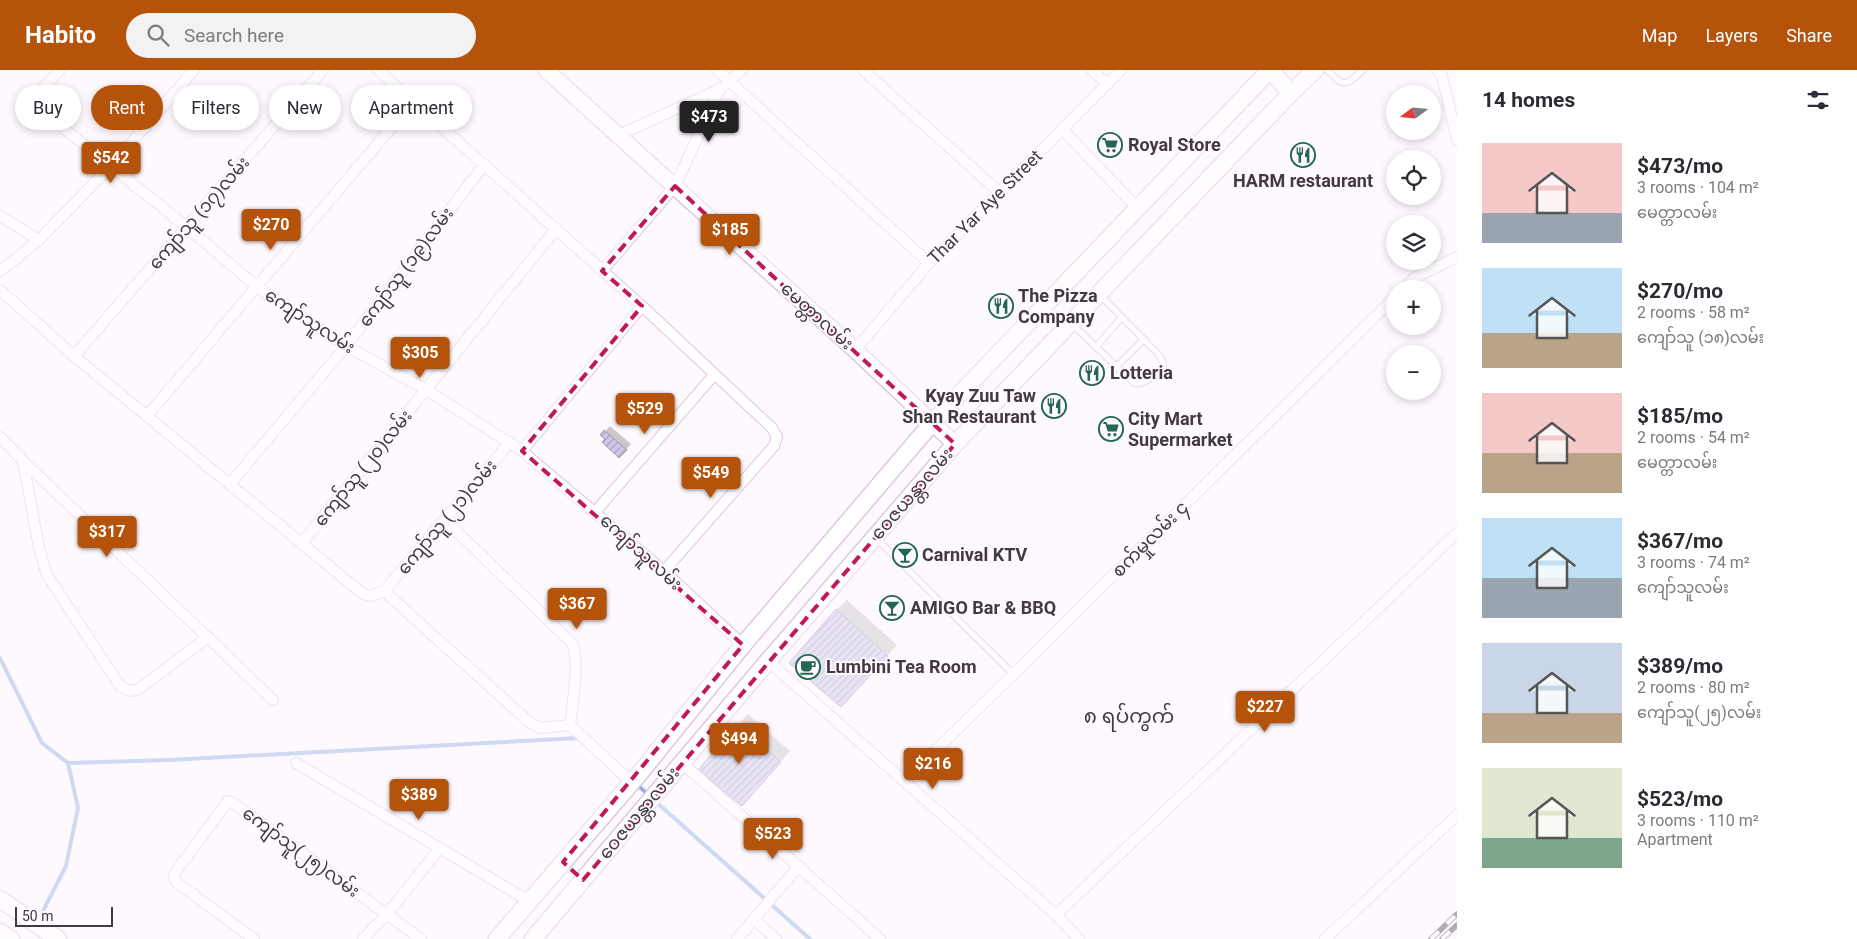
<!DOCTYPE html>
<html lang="en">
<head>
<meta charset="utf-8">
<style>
	body { margin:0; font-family:Roboto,"Noto Sans Myanmar",sans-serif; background:#f2f2f3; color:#2b2b33; height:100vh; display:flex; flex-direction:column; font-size:19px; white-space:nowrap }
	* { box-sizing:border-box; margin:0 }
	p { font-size:16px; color:#7c7c81 }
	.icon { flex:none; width:28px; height:28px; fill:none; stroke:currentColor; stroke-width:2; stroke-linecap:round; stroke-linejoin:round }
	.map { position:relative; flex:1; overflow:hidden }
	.sheet { display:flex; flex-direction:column; background:#fff; width:400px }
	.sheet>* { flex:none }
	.top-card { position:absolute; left:15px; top:15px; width:475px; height:45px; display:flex; gap:10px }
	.needle { width:32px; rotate:254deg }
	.buttons { position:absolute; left:1386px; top:15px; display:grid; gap:10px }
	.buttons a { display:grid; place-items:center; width:55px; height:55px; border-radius:50%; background:#fff; box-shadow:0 2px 8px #0003; font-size:25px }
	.scale { position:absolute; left:15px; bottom:12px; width:98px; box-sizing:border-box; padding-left:5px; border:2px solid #433843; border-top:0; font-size:14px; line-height:18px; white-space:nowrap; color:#433843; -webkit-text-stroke:4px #fef9fe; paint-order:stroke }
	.price { position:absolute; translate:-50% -42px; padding:0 11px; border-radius:5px; background:#b45309; color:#fff; font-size:16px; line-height:32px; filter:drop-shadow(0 1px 2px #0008) }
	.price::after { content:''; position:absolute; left:50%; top:30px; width:15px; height:11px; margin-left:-8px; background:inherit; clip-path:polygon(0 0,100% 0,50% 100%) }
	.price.current { background:#222; color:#fff }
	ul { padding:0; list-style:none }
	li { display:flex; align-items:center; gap:15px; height:125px; padding:0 25px }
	li span { display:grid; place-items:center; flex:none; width:140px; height:100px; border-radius:0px; color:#555 }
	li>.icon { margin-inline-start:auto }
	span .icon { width:60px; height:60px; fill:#fffc; stroke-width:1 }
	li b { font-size:21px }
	h2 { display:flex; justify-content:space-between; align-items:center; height:60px; padding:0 25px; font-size:21px }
	.pill { padding:0 18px; border-radius:22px; background:#fff; box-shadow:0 2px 8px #0003; font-size:18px; line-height:45px }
	.pill.current { background:#b45309; color:#fff }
	header { display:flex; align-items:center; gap:30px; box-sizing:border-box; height:70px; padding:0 25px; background:#b45309; color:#fff }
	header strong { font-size:24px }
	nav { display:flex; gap:28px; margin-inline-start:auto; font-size:18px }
	.search { width:350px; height:45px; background:#f2f2f3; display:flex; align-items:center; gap:12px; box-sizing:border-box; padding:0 18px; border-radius:28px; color:#7c7c81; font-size:19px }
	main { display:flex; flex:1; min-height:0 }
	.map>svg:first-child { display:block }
</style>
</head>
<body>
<header>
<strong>Habito</strong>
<div class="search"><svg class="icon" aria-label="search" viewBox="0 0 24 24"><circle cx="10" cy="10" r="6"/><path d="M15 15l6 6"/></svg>Search here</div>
<nav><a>Map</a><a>Layers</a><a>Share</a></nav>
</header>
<main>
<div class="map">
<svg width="1457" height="869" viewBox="0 0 1457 869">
	<defs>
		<pattern id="building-hatch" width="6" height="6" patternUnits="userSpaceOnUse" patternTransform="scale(1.25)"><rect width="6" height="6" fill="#cfc8ea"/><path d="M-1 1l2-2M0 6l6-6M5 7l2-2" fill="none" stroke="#aaa3bf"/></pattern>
	</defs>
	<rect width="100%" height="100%" fill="#fef9fe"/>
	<g fill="#0003">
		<path d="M610,356L631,374L624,382L602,365Z"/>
		<path d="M847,530L897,575L851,626L836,540Z"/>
		<path d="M748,644L790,681L752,724L700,699Z"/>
	</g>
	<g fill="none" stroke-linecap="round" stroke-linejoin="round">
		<g stroke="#97b1e7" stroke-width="4">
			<path d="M0,588L42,673L68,693L78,738L66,796L43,841"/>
			<path d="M68,693L169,690L580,668"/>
			<path d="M636,714L650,726"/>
			<path d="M655,731L810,869"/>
		</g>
	</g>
	<g fill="url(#building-hatch)" stroke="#9f98b8">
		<path d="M604,360L627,380L619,388L602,372L605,369L600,365Z"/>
		<path d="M836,539L888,586L841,637L789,593Z"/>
		<path d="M737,654L781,692L742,736L698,700Z"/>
	</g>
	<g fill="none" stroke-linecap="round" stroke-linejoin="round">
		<defs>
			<g id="service">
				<path d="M1327,0C1344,17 1345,17 1363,0"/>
				<path d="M1073,255L1134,313C1144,317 1155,303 1163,297V292L1160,286L1101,226"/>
				<path d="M1096,277L1122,247"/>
				<path d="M1116,297L1144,269"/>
				<path d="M877,469L1013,604"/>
			</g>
			<g id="minor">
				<path d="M60,0C52,9 33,24 37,37L187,157L257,217L346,276L427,320L522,381L664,501L743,575"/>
				<path d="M378,0L642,236L772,358L777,367L774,376L664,501"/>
				<path d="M717,0L929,193"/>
				<path d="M863,0L999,122"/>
				<path d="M1092,0L1107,14"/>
				<path d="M1437,0L1442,6L1457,70"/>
				<path d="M1062,59L1137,138"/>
				<path d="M619,65L720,19L742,0"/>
				<path d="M0,146L39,170"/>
				<path d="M0,201L39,170L111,96L194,0"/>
				<path d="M602,201L675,116L720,19"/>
				<path d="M1404,219L1414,208L1457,187"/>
				<path d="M0,220L74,286L363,524L371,526L384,521L510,372"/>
				<path d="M855,280L929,193L1121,0"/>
				<path d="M74,286L323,0"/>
				<path d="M147,346L413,32"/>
				<path d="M0,367L23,391L273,630"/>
				<path d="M522,381L642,236"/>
				<path d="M23,391L39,478L47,505L121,617L131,621L139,619L208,567"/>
				<path d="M230,414L346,276L484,95"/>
				<path d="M595,442L714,305"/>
				<path d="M445,450L573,574C579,599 573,629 570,655L631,712"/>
				<path d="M302,473L556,159"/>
				<path d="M384,521L529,652L540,658L570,655"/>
				<path d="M768,591L1056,845L1079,869"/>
				<path d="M296,693L529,831"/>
				<path d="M682,693L880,869"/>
				<path d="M905,711L1395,227"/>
				<path d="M1056,845L1457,463"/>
				<path d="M754,849L776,869"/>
				<path d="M254,869L176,812L174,807L175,803L228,731L232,732L421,869"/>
				<path d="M363,869L387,844L440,778"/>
				<path d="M737,869L799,796"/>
				<path d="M1325,869L1457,745"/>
			</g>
			<path id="secondary" d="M546,0L855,280L955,374"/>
			<g id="primary">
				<path d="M1270,0L1291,23"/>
				<path d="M0,829L58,869"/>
				<path d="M0,862L11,869"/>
				<path d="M497,869L640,703L743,575L932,353L1270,0"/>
				<path d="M533,869L768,591L955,374L1291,23L1315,0"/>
			</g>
		</defs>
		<use href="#service" stroke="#e1c6e2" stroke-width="8"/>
		<use href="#minor" stroke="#e1c6e2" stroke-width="12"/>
		<use href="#secondary" stroke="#e1c6e2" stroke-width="18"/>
		<use href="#primary" stroke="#e1c6e2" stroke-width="19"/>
		<use href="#service" stroke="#fff" stroke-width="5"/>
		<use href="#minor" stroke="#fff" stroke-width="10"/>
		<use href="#secondary" stroke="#fff" stroke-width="15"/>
		<use href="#primary" stroke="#fff" stroke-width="16"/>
		<defs>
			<g id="rail">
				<path d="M1431,869L1457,844"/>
				<path d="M1442,869L1457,855"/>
			</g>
		</defs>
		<use href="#rail" stroke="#584e58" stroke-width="5.5"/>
		<use href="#rail" stroke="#fef9fe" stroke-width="4" stroke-dasharray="11" stroke-linecap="butt"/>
	</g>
	<path d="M0 0H1457V869H0ZM675,116L955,374L583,810L563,792L743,575L522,381L642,236L602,201Z" fill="#fef9fe" fill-opacity=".55" fill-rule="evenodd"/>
	<path fill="none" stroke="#c2185b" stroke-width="4" stroke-dasharray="10 6" stroke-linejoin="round" d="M675,116L955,374L583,810L563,792L743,575L522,381L642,236L602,201Z"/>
	<defs>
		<symbol id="supermarket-ring" viewBox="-11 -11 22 22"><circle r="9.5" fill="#fef9fe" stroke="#236657" stroke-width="1.5"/><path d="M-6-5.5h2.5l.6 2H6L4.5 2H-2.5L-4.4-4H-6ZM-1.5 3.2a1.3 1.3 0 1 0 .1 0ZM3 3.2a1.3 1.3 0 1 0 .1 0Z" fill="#236657"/></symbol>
		<symbol id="restaurant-ring" viewBox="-11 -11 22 22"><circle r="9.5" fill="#fef9fe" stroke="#236657" stroke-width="1.5"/><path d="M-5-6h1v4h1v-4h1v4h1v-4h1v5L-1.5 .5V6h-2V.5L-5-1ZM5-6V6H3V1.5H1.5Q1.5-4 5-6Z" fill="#236657"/></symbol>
		<symbol id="bar-ring" viewBox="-11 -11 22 22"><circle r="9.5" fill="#fef9fe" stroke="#236657" stroke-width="1.5"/><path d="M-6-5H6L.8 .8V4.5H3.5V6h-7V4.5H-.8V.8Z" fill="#236657"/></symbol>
		<symbol id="cafe-ring" viewBox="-11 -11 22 22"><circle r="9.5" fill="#fef9fe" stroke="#236657" stroke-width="1.5"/><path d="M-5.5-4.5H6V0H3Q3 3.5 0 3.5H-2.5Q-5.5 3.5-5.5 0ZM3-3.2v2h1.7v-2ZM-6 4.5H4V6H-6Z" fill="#236657"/></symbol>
	</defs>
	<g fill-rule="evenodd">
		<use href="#supermarket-ring" x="1096" y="61" width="28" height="28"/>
		<use href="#restaurant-ring" x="1289" y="71" width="28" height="28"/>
		<use href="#restaurant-ring" x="987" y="222" width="28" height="28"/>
		<use href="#restaurant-ring" x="1078" y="289" width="28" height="28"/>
		<use href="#restaurant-ring" x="1040" y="322" width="28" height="28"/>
		<use href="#supermarket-ring" x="1097" y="345" width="28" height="28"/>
		<use href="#bar-ring" x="891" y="471" width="28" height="28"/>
		<use href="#bar-ring" x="878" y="524" width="28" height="28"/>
		<use href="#cafe-ring" x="794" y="583" width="28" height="28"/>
	</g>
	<g text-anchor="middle" stroke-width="4" stroke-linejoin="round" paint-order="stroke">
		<g font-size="18" font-weight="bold" fill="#433843" stroke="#fef9fe" text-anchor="start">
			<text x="1128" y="81">Royal Store</text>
			<text x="1303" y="117" text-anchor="middle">HARM restaurant</text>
			<text x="1018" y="232">The Pizza<tspan x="1018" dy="21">Company</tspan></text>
			<text x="1110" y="309">Lotteria</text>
			<text x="1036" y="332" text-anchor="end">Kyay Zuu Taw<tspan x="1036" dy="21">Shan Restaurant</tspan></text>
			<text x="1128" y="355">City Mart<tspan x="1128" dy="21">Supermarket</tspan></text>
			<text x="922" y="491">Carnival KTV</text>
			<text x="910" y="544">AMIGO Bar &amp; BBQ</text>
			<text x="826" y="603">Lumbini Tea Room</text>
		</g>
		<g font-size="18" fill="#433843" stroke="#fef9fe">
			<text transform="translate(985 137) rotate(-45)" y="6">Thar Yar Aye Street</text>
			<text transform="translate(199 143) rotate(-49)" y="6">ကျော်သူ (၁၇)လမ်း</text>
			<text transform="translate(406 197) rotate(-53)" y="6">ကျော်သူ (၁၉)လမ်း</text>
			<text transform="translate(817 246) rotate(42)" y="6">မေတ္တာလမ်း</text>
			<text transform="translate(310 251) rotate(33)" y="6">ကျော်သူလမ်း</text>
			<text transform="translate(363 398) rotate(-51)" y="6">ကျော်သူ (၂၀)လမ်း</text>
			<text transform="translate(912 424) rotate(-49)" y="6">ဝေဇယန္တာလမ်း</text>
			<text transform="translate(447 447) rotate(-50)" y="6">ကျော်သူ (၂၁)လမ်း</text>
			<text transform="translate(1150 469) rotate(-45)" y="6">စက်မှုလမ်း ၄</text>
			<text transform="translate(641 482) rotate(42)" y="6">ကျော်သူလမ်း</text>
			<text transform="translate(639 743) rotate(-50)" y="6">ဝေဇယန္တာလမ်း</text>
			<text transform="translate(301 782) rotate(36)" y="6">ကျော်သူ(၂၅)လမ်း</text>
		</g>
		<g font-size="20" fill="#433843" stroke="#fef9fe">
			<text x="1129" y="653">၈ ရပ်ကွက်</text>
		</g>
	</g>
</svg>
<div class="buttons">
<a><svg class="needle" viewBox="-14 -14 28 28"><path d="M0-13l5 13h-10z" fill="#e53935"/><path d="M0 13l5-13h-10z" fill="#7c7c81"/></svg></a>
<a><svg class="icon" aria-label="locate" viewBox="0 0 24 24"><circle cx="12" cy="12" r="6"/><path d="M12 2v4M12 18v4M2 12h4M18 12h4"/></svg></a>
<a><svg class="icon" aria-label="layers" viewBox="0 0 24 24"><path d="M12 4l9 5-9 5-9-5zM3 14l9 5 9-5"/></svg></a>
<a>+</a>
<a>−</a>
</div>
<div class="scale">50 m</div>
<b class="price current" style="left:709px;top:73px">$473</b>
<b class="price" style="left:111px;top:114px">$542</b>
<b class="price" style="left:271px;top:181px">$270</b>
<b class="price" style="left:730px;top:186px">$185</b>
<b class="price" style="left:420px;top:309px">$305</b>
<b class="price" style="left:645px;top:365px">$529</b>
<b class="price" style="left:711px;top:429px">$549</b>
<b class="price" style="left:107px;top:488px">$317</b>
<b class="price" style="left:577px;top:560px">$367</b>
<b class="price" style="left:1265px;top:663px">$227</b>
<b class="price" style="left:739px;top:695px">$494</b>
<b class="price" style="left:933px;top:720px">$216</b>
<b class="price" style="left:419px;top:751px">$389</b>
<b class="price" style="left:773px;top:790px">$523</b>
<div class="top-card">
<a class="pill">Buy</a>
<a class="pill current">Rent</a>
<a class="pill">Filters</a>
<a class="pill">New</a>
<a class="pill">Apartment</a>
</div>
</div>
<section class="sheet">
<h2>14 homes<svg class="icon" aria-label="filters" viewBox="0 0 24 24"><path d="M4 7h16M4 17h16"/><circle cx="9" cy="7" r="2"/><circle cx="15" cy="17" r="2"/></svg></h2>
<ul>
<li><span style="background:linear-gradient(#f6c9c9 70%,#9aa5b1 0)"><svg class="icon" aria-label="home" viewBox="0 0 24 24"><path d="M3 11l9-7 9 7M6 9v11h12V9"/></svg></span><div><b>$473/mo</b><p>3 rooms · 104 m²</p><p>မေတ္တာလမ်း</p></div></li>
<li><span style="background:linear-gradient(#bfe0f5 65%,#b9a48a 0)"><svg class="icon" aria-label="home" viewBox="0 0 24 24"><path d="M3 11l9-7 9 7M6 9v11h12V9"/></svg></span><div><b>$270/mo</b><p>2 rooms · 58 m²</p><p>ကျော်သူ (၁၈)လမ်း</p></div></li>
<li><span style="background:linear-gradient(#f6c9c9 60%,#b9a48a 0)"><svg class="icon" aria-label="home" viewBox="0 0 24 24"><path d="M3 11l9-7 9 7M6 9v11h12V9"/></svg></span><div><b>$185/mo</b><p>2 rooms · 54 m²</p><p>မေတ္တာလမ်း</p></div></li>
<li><span style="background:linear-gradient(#bfe0f5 60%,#9aa5b1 0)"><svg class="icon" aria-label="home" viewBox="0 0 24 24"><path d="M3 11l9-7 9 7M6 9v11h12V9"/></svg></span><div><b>$367/mo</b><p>3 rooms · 74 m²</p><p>ကျော်သူလမ်း</p></div></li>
<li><span style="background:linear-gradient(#c9d6e8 70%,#b9a48a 0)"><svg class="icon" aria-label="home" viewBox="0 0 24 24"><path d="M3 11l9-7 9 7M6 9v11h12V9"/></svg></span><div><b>$389/mo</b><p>2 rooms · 80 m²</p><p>ကျော်သူ(၂၅)လမ်း</p></div></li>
<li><span style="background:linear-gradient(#dfe7d0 70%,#7fa58c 0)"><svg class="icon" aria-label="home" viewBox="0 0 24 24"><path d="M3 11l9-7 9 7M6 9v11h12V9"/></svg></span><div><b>$523/mo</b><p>3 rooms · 110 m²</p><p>Apartment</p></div></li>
</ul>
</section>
</main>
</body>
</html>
